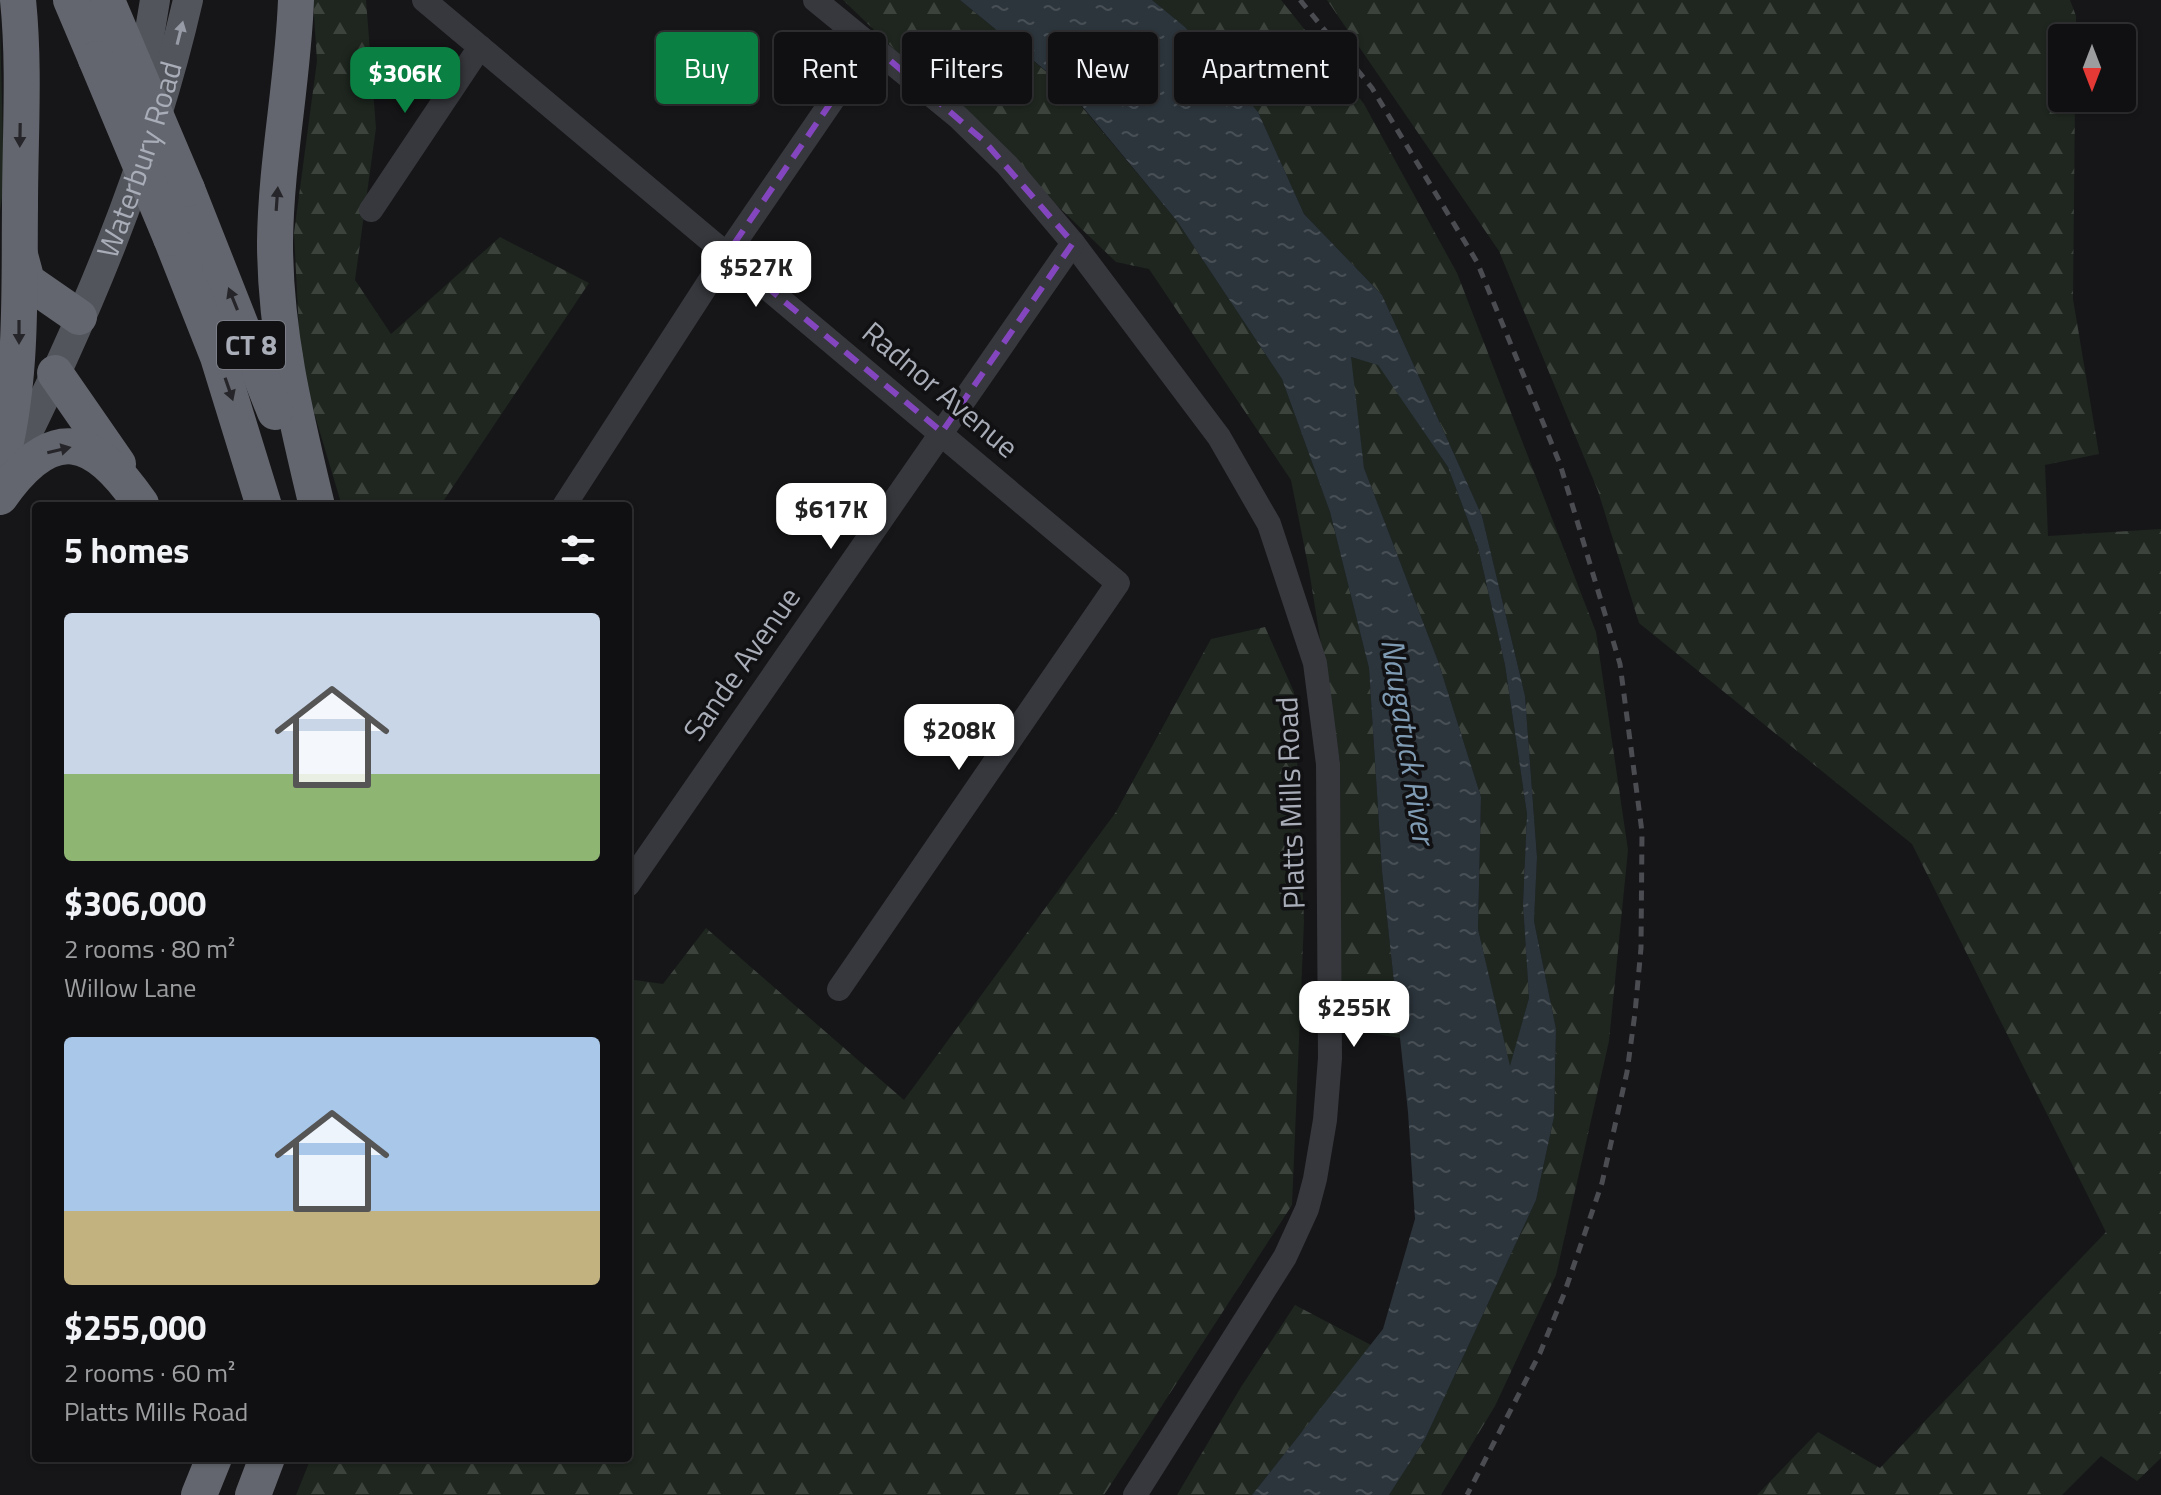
<!DOCTYPE html>
<html lang="en">
<head>
<meta charset="utf-8">
<style>
	body { margin:0; font-family:"Titillium Web",sans-serif; background:#19191b; color:#f1f3f6; height:100vh; display:flex; flex-direction:column; font-size:30px; white-space:nowrap }
	* { box-sizing:border-box; margin:0 }
	p { font-size:26px; color:#9c9d9f }
	.icon { flex:none; width:44px; height:44px; fill:none; stroke:currentColor; stroke-width:2; stroke-linecap:round; stroke-linejoin:round }
	.map { position:relative; flex:1; overflow:hidden }
	.sheet { position:absolute; left:32px; top:502px; width:600px; height:960px; display:flex; flex-direction:column; background:#101012; border-radius:8px; box-shadow:0 2px 6px #0004,0 0 0 2px #303032 }
	.sheet>* { flex:none }
	.hud { position:absolute; left:656px; top:32px; width:760px; height:72px; display:flex; gap:16px }
	.needle { width:52px; rotate:180deg }
	.tools { position:absolute; left:2048px; top:24px; display:grid; gap:16px }
	.tools a { display:grid; place-items:center; width:88px; height:88px; border-radius:8px; background:#101012; box-shadow:0 2px 6px #0004,0 0 0 2px #303032; font-size:40px }
	.price { position:absolute; translate:-50% -68px; padding:0 18px; border-radius:16px; background:#fff; color:#222; font-size:26px; line-height:52px; filter:drop-shadow(0 2px 4px #0008) }
	.price::after { content:''; position:absolute; left:50%; top:48px; width:24px; height:18px; margin-left:-12px; background:inherit; clip-path:polygon(0 0,100% 0,50% 100%) }
	.price.current { background:#0b8043; color:#fff }
	ul { padding:0; list-style:none }
	li { display:grid; align-content:center; gap:16px; height:424px; padding:0 32px }
	li span { display:grid; place-items:center; height:248px; border-radius:8px; color:#555 }
	li>.icon { margin-inline-start:auto }
	span .icon { width:144px; height:144px; fill:#fffc; stroke-width:1 }
	li b { font-size:34px }
	h2 { display:flex; justify-content:space-between; align-items:center; height:96px; padding:0 32px; font-size:34px }
	.tag { padding:0 28px; border-radius:8px; background:#101012; box-shadow:0 2px 6px #0004,0 0 0 2px #303032; font-size:28px; line-height:72px }
	.tag.current { background:#0b8043; color:#fff }
	.map>svg:first-child { display:block }
</style>
</head>
<body>
<div class="map">
<svg width="2161" height="1495" viewBox="0 0 2161 1495">
	<defs>
		<pattern id="forest-firs" width="22" height="20" patternUnits="userSpaceOnUse" patternTransform="scale(2)"><rect width="22" height="20" fill="#1e261f"/><path d="M5 1l3.5 6h-7zM16 11l3.5 6h-7z" fill="#3c433d"/></pattern>
		<pattern id="water-ripples" width="26" height="14" patternUnits="userSpaceOnUse" patternTransform="scale(2)"><rect width="26" height="14" fill="#2c353c"/><path d="M2 4q2-2 4 0t4 0M15 11q2-2 4 0t4 0" fill="none" stroke="#485056"/></pattern>
	</defs>
	<rect width="100%" height="100%" fill="#161618"/>
	<g fill="url(#forest-firs)">
		<path d="M313,0H366L376,128L355,280L391,334L500,237L589,283L440,506H342L301,369L294,233L317,61Z"/>
		<path d="M843,0H960L1067,89L1177,221L1282,379L1330,512L1369,668L1382,871L1400,1038L1341,1028L1340,762L1309,570L1291,480L1149,269L1116,262Z"/>
		<path d="M1152,0H1281L1364,104L1457,273L1596,632L1628,850L1609,1041L1556,1275L1495,1406L1441,1495H1389L1425,1439L1536,1200L1554,1117L1556,1029L1534,921L1537,856L1525,696L1482,516L1382,295L1304,214L1258,112L1185,27Z"/>
		<path d="M1327,0H2070L2076,16V38H2062V98H2075L2073,299L2099,454L2045,465L2048,536L2161,529V1458L2137,1481L2101,1456L2062,1495H1757L1818,1432L1880,1468L2106,1232L1912,844L1639,623L1598,491L1499,251Z"/>
		<path d="M0,25L4,183L0,211Z"/>
		<path d="M1350,357L1378,364L1448,467L1478,547L1505,665L1527,814L1523,904L1529,998L1510,1068L1478,929L1481,797L1438,661L1364,468Z"/>
		<path d="M1265,627L1294,692L1304,921L1292,1205L1104,1495H296L311,1458H628V979L663,984L706,928L904,1100L1116,812L1211,639Z"/>
		<path d="M1295,1305L1371,1345L1252,1495H1177L1241,1387Z"/>
	</g>
	<path fill="url(#water-ripples)" fill-rule="evenodd" d="M960,0H1152L1185,27L1258,112L1304,214L1382,295L1482,516L1525,696L1537,857L1534,921L1556,1029L1554,1117L1536,1200L1425,1439L1389,1495H1252L1383,1329L1415,1219L1408,1112L1382,871L1369,668L1330,512L1282,379L1177,221L1068,89ZM1351,357L1378,365L1448,467L1478,547L1505,665L1527,814L1523,904L1529,998L1510,1066L1478,929L1481,797L1438,661L1364,468Z"/>
	<g fill="none" stroke-linecap="round" stroke-linejoin="round">
		<g stroke="#37383d" stroke-width="24">
			<path d="M424,0L1118,583L839,989"/>
			<path d="M815,0L958,117L1007,165L1073,243L1219,437L1269,524L1315,663L1328,764L1330,1058L1325,1120L1315,1179L1307,1209L1285,1257L1135,1495"/>
			<path d="M371,210L480,47"/>
			<path d="M564,506L727,254L871,44"/>
			<path d="M628,885L1073,243"/>
		</g>
		<g stroke="#53555c" stroke-width="30">
			<path d="M140,91L155,0"/>
			<path id="s1" d="M6,476C83,324 150,166 188,0"/>
		</g>
		<g stroke="#63666e" stroke-width="36">
			<path d="M71,0L96,59"/>
			<path d="M296,0C293,81 276,161 275,242C275,334 296,418 317,506"/>
			<path d="M187,189L275,412"/>
			<path d="M171,238L218,357L264,506"/>
			<path d="M20,255L27,281L79,317"/>
			<path d="M55,373L118,464"/>
			<path d="M0,467C23,382 19,294 20,207C20,138 25,68 18,0"/>
			<path d="M0,497C53,422 94,435 141,504"/>
			<path d="M199,1495L214,1458"/>
			<path d="M253,1495L267,1458"/>
		</g>
		<path stroke="#4a4c52" stroke-width="5" stroke-dasharray="10 8" stroke-linecap="butt" d="M1300,0L1372,88L1477,262L1560,464L1620,664L1642,832L1641,948L1635,1013L1627,1072L1602,1183L1564,1294L1540,1353L1467,1495"/>
		<g stroke="#63666e" stroke-width="36">
			<path d="M108,3L187,189"/>
			<path d="M96,59L171,238"/>
		</g>
	</g>
	<defs><path id="oneway-solid" d="M-6-.8H1V-3.2L6.5 0L1 3.2V.8H-6Z" transform="scale(2)"/></defs>
	<use fill="#979ba6" href="#oneway-solid" transform="translate(180 33) rotate(-76)"/>
	<g fill="#26262a">
		<use href="#oneway-solid" transform="translate(20 135) rotate(91)"/>
		<use href="#oneway-solid" transform="translate(277 199) rotate(-86)"/>
		<use href="#oneway-solid" transform="translate(233 299) rotate(-112)"/>
		<use href="#oneway-solid" transform="translate(19 332) rotate(90)"/>
		<use href="#oneway-solid" transform="translate(229 389) rotate(71)"/>
		<use href="#oneway-solid" transform="translate(59 450) rotate(-13)"/>
	</g>
	<path fill="none" stroke="#8446be" stroke-width="6" stroke-dasharray="16 10" stroke-linejoin="round" d="M871,44L984,141L1073,243L942,432L727,254Z"/>
	<g text-anchor="middle" stroke-width="7" stroke-linejoin="round" paint-order="stroke">
		<rect fill="#111113" stroke="#7b7e86" stroke-width="2" x="217" y="321" width="68" height="48" rx="6"/>
		<g font-size="28" font-weight="bold" fill="#a8adb8">
			<text x="251" y="355">CT 8</text>
		</g>
		<g font-size="30" fill="#a8adb8" stroke="#111113">
			<text dy="10" stroke="none"><textPath href="#s1" startOffset="344">Waterbury Road</textPath></text>
			<text transform="translate(940 390) rotate(40)" y="10">Radnor Avenue</text>
			<text transform="translate(742 664) rotate(-55)" y="10">Sande Avenue</text>
			<text transform="translate(1291 803) rotate(-92)" y="10">Platts Mills Road</text>
		</g>
		<g font-size="32" font-style="italic" fill="#7f9bb3" stroke="#111113">
			<text transform="translate(1408 741) rotate(81)" y="11">Naugatuck River</text>
		</g>
	</g>
</svg>
<div class="tools">
<a><svg class="needle" viewBox="-14 -14 28 28"><path d="M0-13l5 13h-10z" fill="#e53935"/><path d="M0 13l5-13h-10z" fill="#9c9d9f"/></svg></a>
</div>
<b class="price current" style="left:405px;top:115px">$306K</b>
<b class="price" style="left:756px;top:309px">$527K</b>
<b class="price" style="left:831px;top:551px">$617K</b>
<b class="price" style="left:959px;top:772px">$208K</b>
<b class="price" style="left:1354px;top:1049px">$255K</b>
<div class="hud">
<a class="tag current">Buy</a>
<a class="tag">Rent</a>
<a class="tag">Filters</a>
<a class="tag">New</a>
<a class="tag">Apartment</a>
</div>
<section class="sheet">
<h2>5 homes<svg class="icon" aria-label="filters" viewBox="0 0 24 24"><path d="M4 7h16M4 17h16"/><circle cx="9" cy="7" r="2"/><circle cx="15" cy="17" r="2"/></svg></h2>
<ul>
<li><span style="background:linear-gradient(#c9d6e8 65%,#8fb573 0)"><svg class="icon" aria-label="home" viewBox="0 0 24 24"><path d="M3 11l9-7 9 7M6 9v11h12V9"/></svg></span><div><b>$306,000</b><p>2 rooms · 80 m²</p><p>Willow Lane</p></div></li>
<li><span style="background:linear-gradient(#a9c7e8 70%,#c2b280 0)"><svg class="icon" aria-label="home" viewBox="0 0 24 24"><path d="M3 11l9-7 9 7M6 9v11h12V9"/></svg></span><div><b>$255,000</b><p>2 rooms · 60 m²</p><p>Platts Mills Road</p></div></li>
</ul>
</section>
</div>
</body>
</html>
